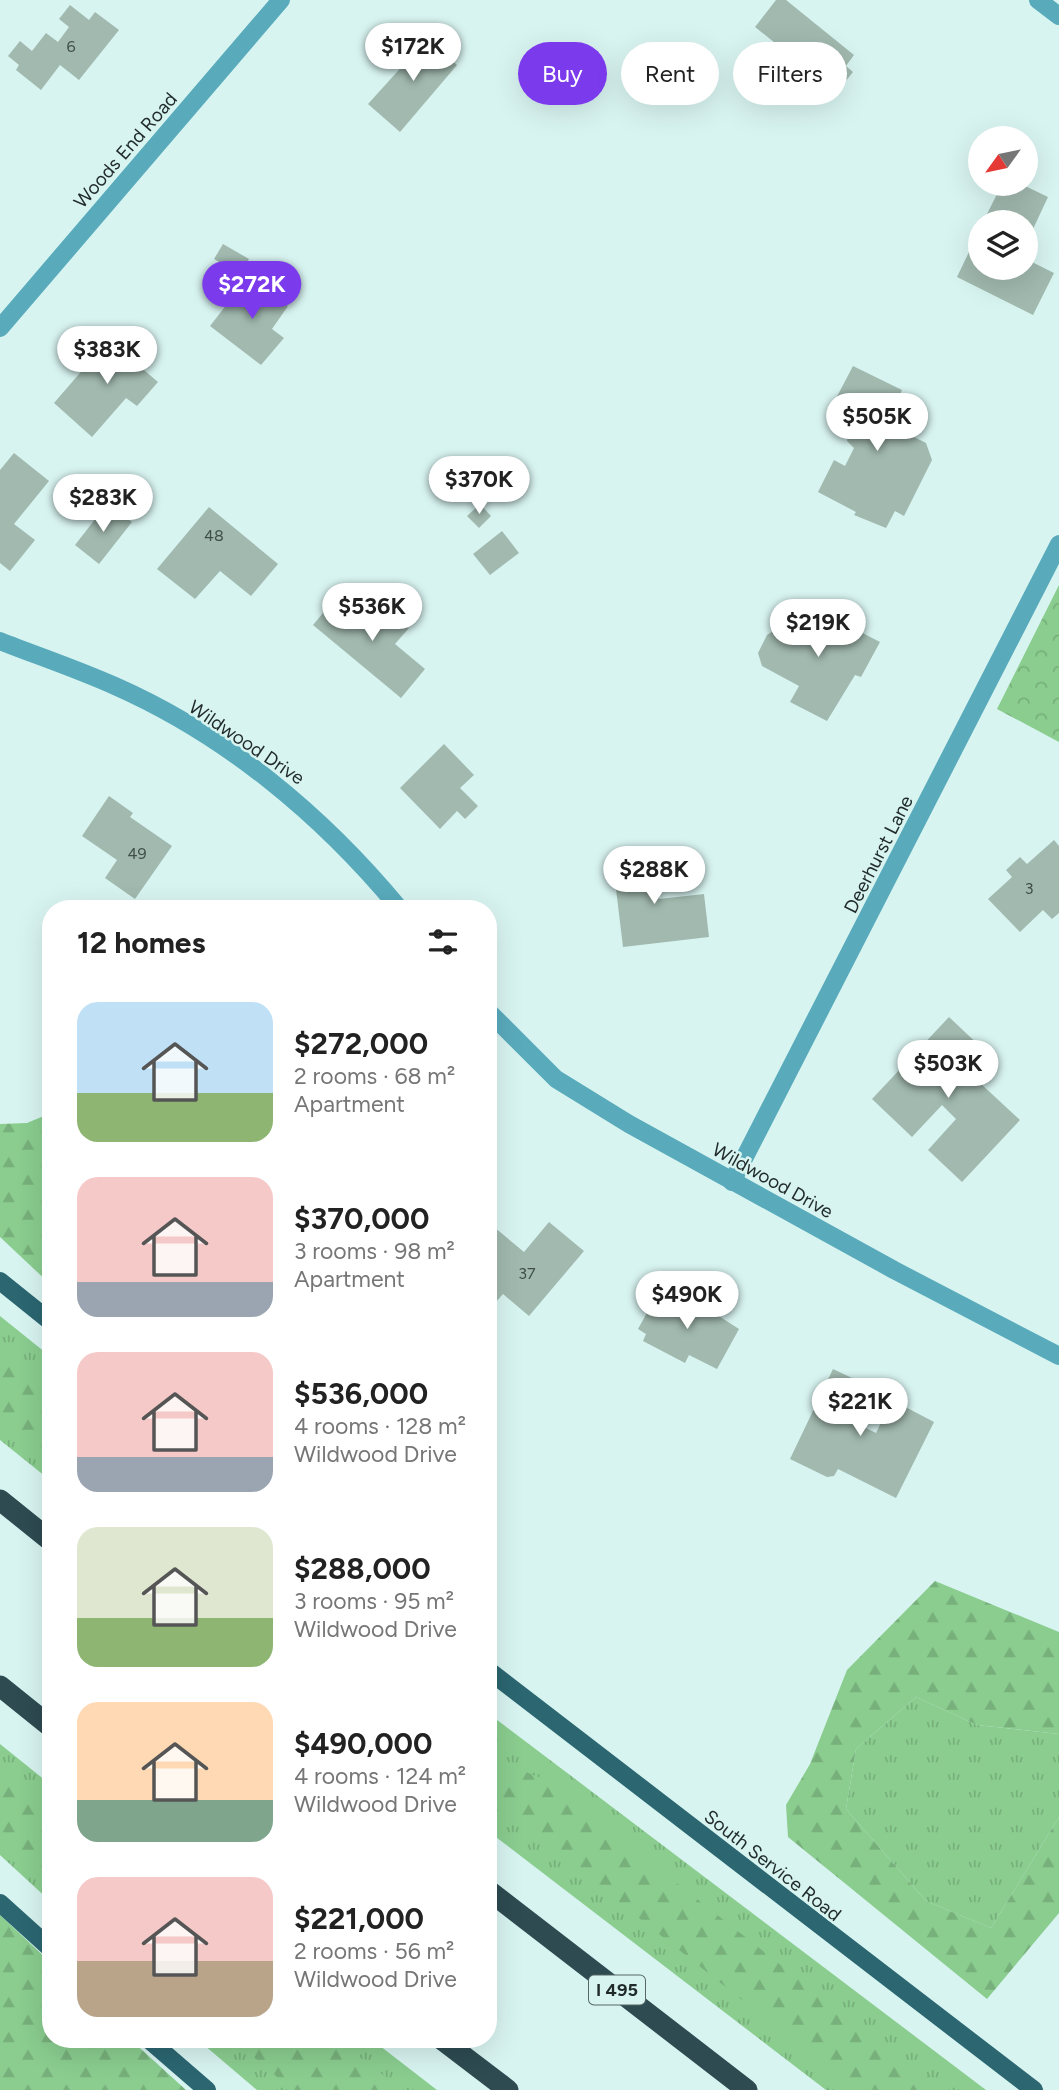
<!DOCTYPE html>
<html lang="en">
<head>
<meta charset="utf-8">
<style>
	body { margin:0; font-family:Figtree,sans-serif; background:#f6f6f6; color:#222; height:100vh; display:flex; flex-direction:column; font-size:26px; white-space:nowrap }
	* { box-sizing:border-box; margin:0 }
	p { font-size:23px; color:#767676 }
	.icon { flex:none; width:38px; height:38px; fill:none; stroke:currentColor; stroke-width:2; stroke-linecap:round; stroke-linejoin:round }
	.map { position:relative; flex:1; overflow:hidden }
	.side { position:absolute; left:42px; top:900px; width:455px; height:1148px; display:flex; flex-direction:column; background:#fff; border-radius:28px; box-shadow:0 7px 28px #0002 }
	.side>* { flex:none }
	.hud { position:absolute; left:518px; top:42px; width:436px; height:63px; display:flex; gap:14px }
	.needle { width:46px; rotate:237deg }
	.fabs { position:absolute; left:968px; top:126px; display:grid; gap:14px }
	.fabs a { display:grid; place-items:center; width:70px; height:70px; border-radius:50%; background:#fff; box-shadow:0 7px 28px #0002; font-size:35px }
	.price { position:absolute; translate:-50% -60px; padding:0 16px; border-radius:24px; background:#fff; color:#222; font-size:23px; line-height:46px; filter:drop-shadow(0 2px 4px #0008) }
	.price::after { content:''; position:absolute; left:50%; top:42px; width:21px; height:16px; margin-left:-10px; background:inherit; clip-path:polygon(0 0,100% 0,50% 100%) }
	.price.active { background:#7c3aed; color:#fff }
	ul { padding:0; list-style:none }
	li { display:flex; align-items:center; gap:21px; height:175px; padding:0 35px }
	li span { display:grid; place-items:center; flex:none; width:196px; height:140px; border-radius:21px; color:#555 }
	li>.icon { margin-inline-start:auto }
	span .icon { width:84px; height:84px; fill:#fffc; stroke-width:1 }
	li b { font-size:30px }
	h2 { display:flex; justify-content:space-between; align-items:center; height:84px; padding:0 35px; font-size:30px }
	.chip { padding:0 24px; border-radius:32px; background:#fff; box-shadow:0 7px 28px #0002; font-size:24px; line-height:63px }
	.chip.active { background:#7c3aed; color:#fff }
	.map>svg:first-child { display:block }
</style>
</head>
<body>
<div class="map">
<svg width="1059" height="2090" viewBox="0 0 1059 2090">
	<defs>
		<pattern id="grass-tufts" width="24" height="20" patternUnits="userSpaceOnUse" patternTransform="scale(1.75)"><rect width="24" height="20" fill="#8acd8f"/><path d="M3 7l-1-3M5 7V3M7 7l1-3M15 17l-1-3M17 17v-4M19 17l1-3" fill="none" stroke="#77b07b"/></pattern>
		<pattern id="forest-firs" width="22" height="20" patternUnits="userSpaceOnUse" patternTransform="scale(1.75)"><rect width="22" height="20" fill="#8acd8f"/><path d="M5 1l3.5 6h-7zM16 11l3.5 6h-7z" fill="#77b07b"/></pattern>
		<pattern id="park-crowns" width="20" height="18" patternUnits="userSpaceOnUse" patternTransform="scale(1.75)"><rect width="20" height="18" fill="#8acd8f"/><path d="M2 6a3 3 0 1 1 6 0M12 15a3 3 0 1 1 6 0" fill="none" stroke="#77b07b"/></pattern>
	</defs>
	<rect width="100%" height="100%" fill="#d8f4f1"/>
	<g fill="url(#grass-tufts)">
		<path d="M0,1316L51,1357V1481L0,1440Z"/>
		<path d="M916,1697L977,1725L1059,1734V1817L991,1928L926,1901L846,1809L856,1749Z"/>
		<path d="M488,1713L986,2090H826L488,1831Z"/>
		<path d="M0,1744L51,1785V1902L0,1855Z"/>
		<path d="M197,2039H371L437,2090H257Z"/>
	</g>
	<g fill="url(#forest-firs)">
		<path d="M51,1113V1285L0,1237V1124L27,1123Z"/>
		<path d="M0,1351L51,1392V1467L0,1426Z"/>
		<path d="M935,1581L1059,1632V1734L977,1725L916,1697L856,1749L846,1809L926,1901L991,1928L1059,1817V1913L987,1999L788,1837L786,1805L810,1764L847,1670Z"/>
		<path d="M488,1757L546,1780L829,2003L946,2090H855L488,1798Z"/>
		<path d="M0,1766L51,1807V1877L0,1831Z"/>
		<path d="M0,1915L51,1963V2039H130L186,2090H0Z"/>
		<path d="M233,2039H336L403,2090H292Z"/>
	</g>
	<path fill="url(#park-crowns)" d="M1059,585V742L997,709Z"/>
	<g fill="#a1b9af">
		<path d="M776,0H786L854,55L846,66L853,72L834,96L805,72L797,81L770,59L780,47L755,27Z"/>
		<path d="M70,5L89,20L95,12L119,30L79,80L60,65L41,90L16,70L19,65L8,56L20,41L32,51L46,33L58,42L69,27L59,19Z"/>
		<path d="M421,33L457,65L400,132L368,104L406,62L400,57Z"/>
		<path d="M1002,184H1021L1048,197L1026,244V222H983Z"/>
		<path d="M980,229V268H1026V259L1054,273L1033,315L957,277Z"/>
		<path d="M223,244L249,259L240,274L214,259Z"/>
		<path d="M248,277L288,306L272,329L284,338L261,365L210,326Z"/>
		<path d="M123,331L142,347L131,359L158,382L137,406L126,398L92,437L54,403L86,366L90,370Z"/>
		<path d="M853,366L902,390L895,406L907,412L914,426L910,435L926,443L932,460L904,516L895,511L886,528L854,515L856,512L818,492L834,460L845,466L854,448L847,441L849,429L858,426L861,418L833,404Z"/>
		<path d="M14,453L49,481L14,524L35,540L10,571L0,563V470Z"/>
		<path d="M107,504L132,522L99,564L75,545Z"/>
		<path d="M480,504L491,516L479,528L467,516Z"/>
		<path d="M209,507L278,564L251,596L220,571L195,599L157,569Z"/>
		<path d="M502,531L519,553L490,575L473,554Z"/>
		<path d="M338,595L371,622L386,603L405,619L402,622L409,628L395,644L425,669L401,698L313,625Z"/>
		<path d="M814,608L880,642L861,677L855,675L827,721L790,702L799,686L762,666L758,653L767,635L781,626L785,628Z"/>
		<path d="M444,744L474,775L460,788L478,806L465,819L457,811L440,829L400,788Z"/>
		<path d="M109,796L133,813L130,817L172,846L135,899L105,878L117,860L82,836Z"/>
		<path d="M1054,840L1059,846V913L1052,919L1043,910L1020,932L988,899L1012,877L1006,870L1020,857L1027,864Z"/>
		<path d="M653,852L659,899L704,894L709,937L623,947L612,856Z"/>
		<path d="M949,1017L984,1050L965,1069L1020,1120L962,1182L928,1150L956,1119L942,1105L912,1137L872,1099Z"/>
		<path d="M488,1222L524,1252L549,1222L584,1251L529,1316L503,1294L488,1311Z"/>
		<path d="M660,1289L694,1308L697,1302L739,1329L717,1369L689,1355L685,1363L643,1341L646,1334L638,1329Z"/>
		<path d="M833,1369L869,1386L852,1421L876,1433L892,1400L934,1422L896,1498L838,1469L834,1476L827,1477L790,1459Z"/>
	</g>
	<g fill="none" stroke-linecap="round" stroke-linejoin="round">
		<g stroke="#59abbc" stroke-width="18">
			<path d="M1038,0L1059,16"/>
			<path d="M0,328L281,0"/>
			<path d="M0,641C38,656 77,669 115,686C226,735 322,815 399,908"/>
			<path d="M488,1011L556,1079L629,1124L894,1270L1059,1356"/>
			<path d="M732,1182L1059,544"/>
		</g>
		<g stroke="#2b6671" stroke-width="18">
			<path d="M0,1281L51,1322"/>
			<path d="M488,1670L1034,2090"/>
			<path d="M0,1903L51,1949"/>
			<path d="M148,2039L207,2090"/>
		</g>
		<g stroke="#2d4b51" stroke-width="21">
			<path d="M0,1500L51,1541"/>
			<path d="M0,1686L51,1727"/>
			<path d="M488,1890L747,2090"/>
			<path d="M441,2039L508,2090"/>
		</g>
	</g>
	<g text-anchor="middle" stroke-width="5" stroke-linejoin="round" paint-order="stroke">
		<g font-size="16" fill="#404e4a">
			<text x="71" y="52">6</text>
			<text x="214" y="541">48</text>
			<text x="137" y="859">49</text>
			<text x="1029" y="894">3</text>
			<text x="527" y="1279">37</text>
		</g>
		<rect fill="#d8f4f1" stroke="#566765" stroke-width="2" x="589" y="1975.5" width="56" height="29" rx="5"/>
		<g font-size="18" font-weight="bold" fill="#1f2a29">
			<text x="617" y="1996">I 495</text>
		</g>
		<g font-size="19" fill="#1f2a29" stroke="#d8f4f1">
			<text transform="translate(125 150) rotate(-49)" y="7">Woods End Road</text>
			<text transform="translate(247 742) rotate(34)" y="7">Wildwood Drive</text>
			<text transform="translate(878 854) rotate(-63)" y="7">Deerhurst Lane</text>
			<text transform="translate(773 1180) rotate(29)" y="7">Wildwood Drive</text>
			<text transform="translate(773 1865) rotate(38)" y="7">South Service Road</text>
		</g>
	</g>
</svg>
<div class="fabs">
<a><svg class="needle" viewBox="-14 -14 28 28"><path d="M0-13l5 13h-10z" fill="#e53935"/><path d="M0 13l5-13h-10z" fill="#767676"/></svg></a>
<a><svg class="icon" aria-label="layers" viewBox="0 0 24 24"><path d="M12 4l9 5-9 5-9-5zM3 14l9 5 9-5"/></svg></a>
</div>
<b class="price" style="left:413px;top:83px">$172K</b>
<b class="price active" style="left:252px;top:321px">$272K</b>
<b class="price" style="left:107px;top:386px">$383K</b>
<b class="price" style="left:877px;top:453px">$505K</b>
<b class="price" style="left:479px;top:516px">$370K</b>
<b class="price" style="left:103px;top:534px">$283K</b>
<b class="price" style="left:372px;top:643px">$536K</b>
<b class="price" style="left:818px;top:659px">$219K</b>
<b class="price" style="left:654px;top:906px">$288K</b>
<b class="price" style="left:948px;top:1100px">$503K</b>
<b class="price" style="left:687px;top:1331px">$490K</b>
<b class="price" style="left:860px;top:1438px">$221K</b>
<div class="hud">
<a class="chip active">Buy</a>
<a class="chip">Rent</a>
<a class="chip">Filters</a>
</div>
<section class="side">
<h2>12 homes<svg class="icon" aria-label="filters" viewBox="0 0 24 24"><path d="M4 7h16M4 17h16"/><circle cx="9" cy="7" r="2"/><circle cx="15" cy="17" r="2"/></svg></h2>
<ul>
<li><span style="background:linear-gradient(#bfe0f5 65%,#8fb573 0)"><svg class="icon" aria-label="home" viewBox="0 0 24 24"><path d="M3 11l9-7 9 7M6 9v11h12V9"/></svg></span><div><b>$272,000</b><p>2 rooms · 68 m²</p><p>Apartment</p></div></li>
<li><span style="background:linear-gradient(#f6c9c9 75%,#9aa5b1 0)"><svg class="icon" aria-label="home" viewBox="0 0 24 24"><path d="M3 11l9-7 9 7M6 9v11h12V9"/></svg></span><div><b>$370,000</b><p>3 rooms · 98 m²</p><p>Apartment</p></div></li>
<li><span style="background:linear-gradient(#f6c9c9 75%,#9aa5b1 0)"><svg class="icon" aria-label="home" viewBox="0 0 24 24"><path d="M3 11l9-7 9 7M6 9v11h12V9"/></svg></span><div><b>$536,000</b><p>4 rooms · 128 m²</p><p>Wildwood Drive</p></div></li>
<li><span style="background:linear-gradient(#dfe7d0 65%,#8fb573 0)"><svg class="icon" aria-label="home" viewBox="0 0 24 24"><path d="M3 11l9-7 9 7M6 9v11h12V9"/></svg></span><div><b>$288,000</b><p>3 rooms · 95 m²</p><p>Wildwood Drive</p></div></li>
<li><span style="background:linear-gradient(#ffd9b3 70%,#7fa58c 0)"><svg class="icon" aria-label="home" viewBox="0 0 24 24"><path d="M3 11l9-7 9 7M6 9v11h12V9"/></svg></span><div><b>$490,000</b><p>4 rooms · 124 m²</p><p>Wildwood Drive</p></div></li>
<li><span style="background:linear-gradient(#f6c9c9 60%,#b9a48a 0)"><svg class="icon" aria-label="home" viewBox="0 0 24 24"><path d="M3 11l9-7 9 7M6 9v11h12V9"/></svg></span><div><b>$221,000</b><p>2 rooms · 56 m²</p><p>Wildwood Drive</p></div></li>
</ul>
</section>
</div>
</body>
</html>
